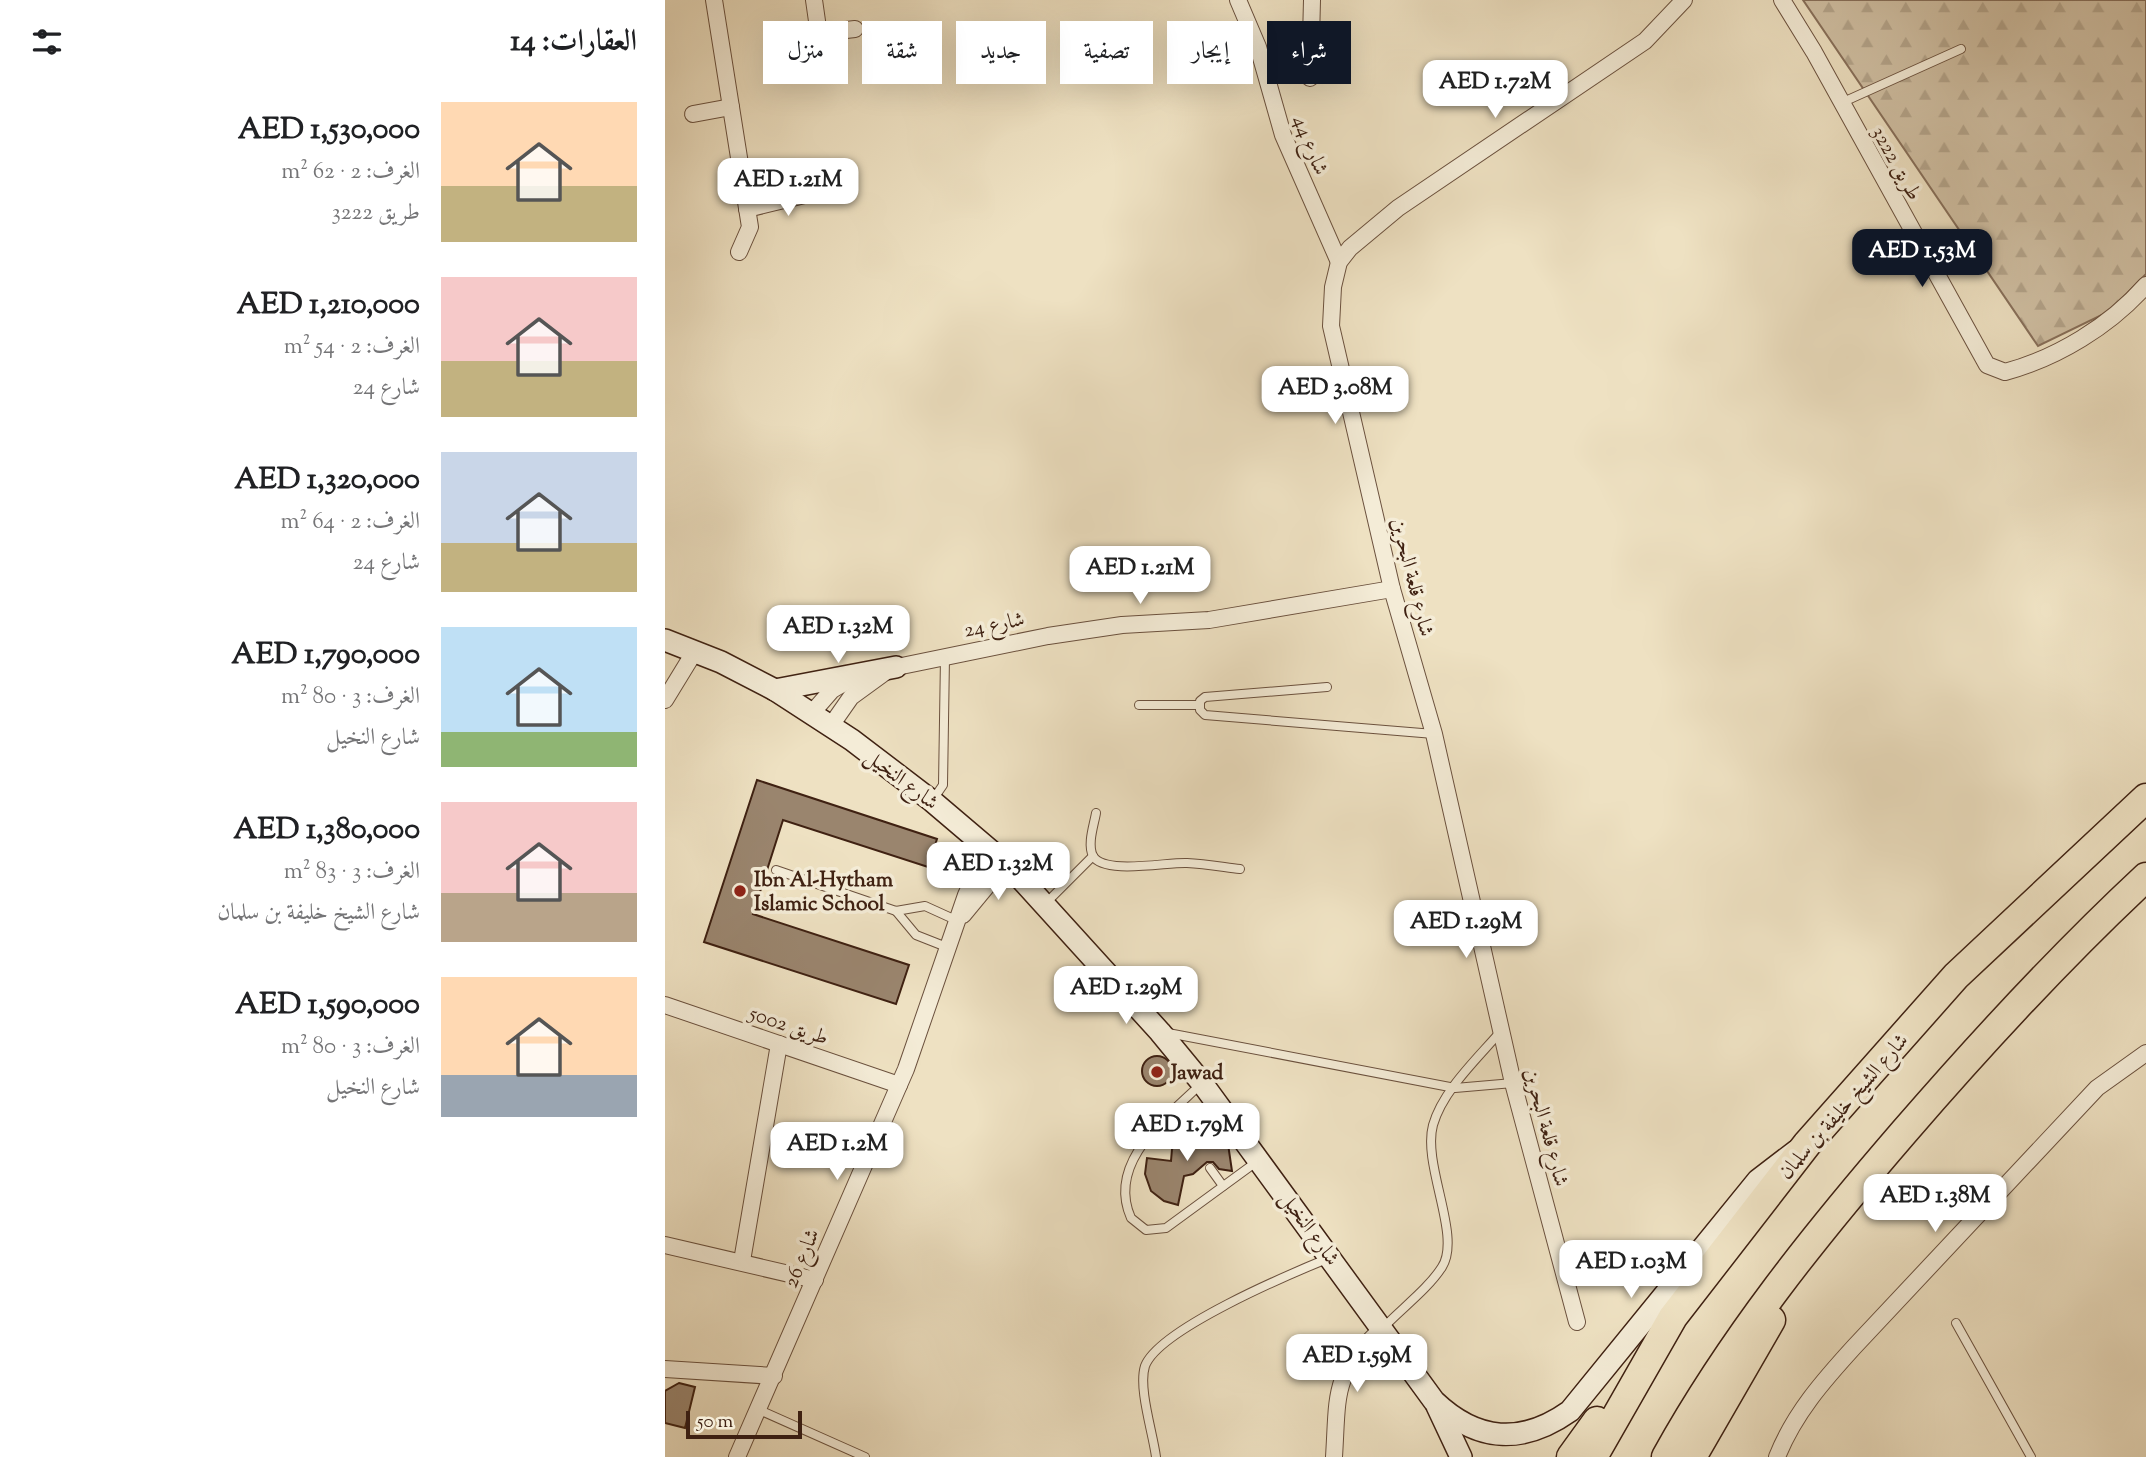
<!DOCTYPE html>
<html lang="ar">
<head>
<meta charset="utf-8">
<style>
	body { margin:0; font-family:"Sorts Mill Goudy",Amiri,serif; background:#f2f2f2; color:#202124; direction:rtl; height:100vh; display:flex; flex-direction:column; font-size:26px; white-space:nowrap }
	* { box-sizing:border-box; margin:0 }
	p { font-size:23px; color:#757577 }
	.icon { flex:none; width:38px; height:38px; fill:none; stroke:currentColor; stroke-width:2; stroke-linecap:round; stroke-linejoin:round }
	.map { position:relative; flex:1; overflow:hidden; direction:ltr }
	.panel { display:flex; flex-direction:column; background:#fff; width:665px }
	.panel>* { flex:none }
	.guide { position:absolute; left:21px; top:21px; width:665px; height:63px; direction:rtl; display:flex; gap:14px }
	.scale { position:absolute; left:21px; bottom:18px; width:116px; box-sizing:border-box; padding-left:7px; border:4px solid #3f2112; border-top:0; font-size:19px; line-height:24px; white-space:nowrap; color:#3f2112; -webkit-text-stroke:5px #f4ecd7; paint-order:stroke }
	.price { position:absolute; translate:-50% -60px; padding:0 16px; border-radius:14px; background:#fff; color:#222; font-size:23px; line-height:46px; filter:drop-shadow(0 2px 4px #0008) }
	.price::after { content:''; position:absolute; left:50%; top:42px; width:21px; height:16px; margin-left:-10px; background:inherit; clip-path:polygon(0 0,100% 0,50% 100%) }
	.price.current { background:#111827; color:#fff }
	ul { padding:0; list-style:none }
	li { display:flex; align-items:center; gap:21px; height:175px; padding:0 28px }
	li span { display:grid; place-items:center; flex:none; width:196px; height:140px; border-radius:0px; color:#555 }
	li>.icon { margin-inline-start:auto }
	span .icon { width:84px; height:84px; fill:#fffc; stroke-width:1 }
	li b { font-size:30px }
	h2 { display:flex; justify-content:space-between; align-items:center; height:84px; padding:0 28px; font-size:30px }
	.pill { padding:0 24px; border-radius:0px; background:#fff; box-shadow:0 7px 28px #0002; font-size:24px; line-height:63px }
	.pill.current { background:#111827; color:#fff }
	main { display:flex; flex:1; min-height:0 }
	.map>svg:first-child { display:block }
</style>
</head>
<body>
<main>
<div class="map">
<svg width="1481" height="1457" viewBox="0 0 1481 1457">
	<defs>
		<pattern id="forest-firs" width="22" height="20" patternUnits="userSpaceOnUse" patternTransform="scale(1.75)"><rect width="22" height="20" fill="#d0c0a4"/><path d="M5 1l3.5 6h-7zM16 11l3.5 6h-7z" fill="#b4a58c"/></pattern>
	</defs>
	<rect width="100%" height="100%" fill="#eee1c2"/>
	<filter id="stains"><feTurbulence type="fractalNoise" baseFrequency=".00286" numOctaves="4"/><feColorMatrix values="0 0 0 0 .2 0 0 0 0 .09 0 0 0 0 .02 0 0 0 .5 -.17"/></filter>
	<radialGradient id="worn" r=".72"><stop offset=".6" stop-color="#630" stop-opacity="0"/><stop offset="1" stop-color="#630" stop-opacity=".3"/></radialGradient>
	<path fill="url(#forest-firs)" stroke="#88705b" stroke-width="2" d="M1138,0H1481V274L1445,311L1373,346Z"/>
	<g fill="#9a856e" stroke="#3f2112" stroke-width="2">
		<path d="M92,780L272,839L263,867L118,820L88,914L244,965L231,1004L39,942Z"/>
		<circle cx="492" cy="1071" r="15"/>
		<path d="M531,1120L552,1130L563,1144L567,1171L554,1169L548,1162H542L528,1174L519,1176L513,1205L499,1201L486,1191L480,1174L482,1158L506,1161L507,1149L515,1143L529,1144L531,1138L528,1132Z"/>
		<path d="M14,1383L30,1387L20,1428L0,1423V1391Z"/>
	</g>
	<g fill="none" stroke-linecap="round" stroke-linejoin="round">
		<defs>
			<g id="lane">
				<path d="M1176,103L1296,49"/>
				<path d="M662,687L540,697L535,701V710L540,715L769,734"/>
				<path d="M474,705H534"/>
				<path d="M267,801L278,785L280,657"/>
				<path d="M431,813C429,825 422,844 428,856C439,875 502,862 522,863C540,864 558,867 575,869"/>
				<path d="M111,870L231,911L260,906L293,921"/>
				<path d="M381,903L428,856"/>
				<path d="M231,911L251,935L284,948"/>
				<path d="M503,1033L790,1088L848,1083"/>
				<path d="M537,1083C502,1117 441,1162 466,1218L481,1230L501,1228L594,1160"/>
				<path d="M506,1113L525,1139"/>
				<path d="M545,1168L558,1186"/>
				<path d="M1291,1323L1366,1457"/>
				<path d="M718,1328C736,1309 763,1289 777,1267C797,1236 757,1165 768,1125C778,1090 813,1058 836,1031"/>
				<path d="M92,1409L200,1457"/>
				<path d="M491,1457C488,1433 473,1388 480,1366C494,1329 625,1274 664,1258"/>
			</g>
			<g id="street">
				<path d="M49,0L85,227L74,252"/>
				<path d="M573,0L593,47L618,135L674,262"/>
				<path d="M1117,0L1149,52L1322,365L1340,372C1392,358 1445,326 1481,285"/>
				<path d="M154,33L190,29"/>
				<path d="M144,64L155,42L149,0"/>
				<path d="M645,78L647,0"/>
				<path d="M28,114L66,107"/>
				<path d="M82,209L156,191"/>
				<path d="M222,669L383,636L457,625L544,620L727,589"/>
				<path d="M0,700L30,651"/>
				<path d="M146,714L167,690L184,680"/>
				<path d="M165,727L186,697L219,673"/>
				<path d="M298,915L341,863"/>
				<path d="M0,1005L234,1085"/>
				<path d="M0,1245L150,1280"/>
				<path d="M77,1261L114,1044"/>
				<path d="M912,1322L848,1083L769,734L727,589L666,326L668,287L674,262L685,248L733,208L980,41L1019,0"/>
				<path d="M0,1369L109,1376"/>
				<path d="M72,1457L241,1069L301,895L323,847"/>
				<path d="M669,1457C673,1395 667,1373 716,1330"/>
				<path d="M1112,1457C1129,1414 1158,1381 1189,1347L1432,1088L1481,1053"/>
			</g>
			<g id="secondary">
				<path d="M0,640L56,662L110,690L187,740L267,801L347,869L495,1032L537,1083L769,1401C812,1442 857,1445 905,1411L1093,1180L1131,1151"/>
				<path d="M110,690L231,667"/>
				<path d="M772,1406L796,1457"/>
			</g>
			<g id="highway">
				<path d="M906,1457L932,1421"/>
				<path d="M928,1457L1008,1317L1142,1144L1291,976L1481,798"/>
				<path d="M1001,1457C1067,1338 1151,1234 1239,1132C1316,1043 1395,957 1481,877"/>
				<path d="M1027,1457L1106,1320"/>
			</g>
		</defs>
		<use href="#lane" stroke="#6b513e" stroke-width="10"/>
		<use href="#street" stroke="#6b513e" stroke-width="18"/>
		<use href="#secondary" stroke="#3f2112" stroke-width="24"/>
		<use href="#highway" stroke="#3f2112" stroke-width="31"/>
		<use href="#lane" stroke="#f4ecd7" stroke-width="8"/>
		<use href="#street" stroke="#f4ecd7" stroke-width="16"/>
		<use href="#secondary" stroke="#f4ecd7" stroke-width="21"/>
		<use href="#highway" stroke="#eee1c2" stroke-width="28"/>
	</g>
	<g fill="#8f2418" stroke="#f4ecd7" stroke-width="2.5">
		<circle cx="75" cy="891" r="7"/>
		<circle cx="492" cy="1072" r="7"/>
	</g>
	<g text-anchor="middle" stroke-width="7" stroke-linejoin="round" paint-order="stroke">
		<g font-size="21" fill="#3f2112" stroke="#f4ecd7">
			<text transform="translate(646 145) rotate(68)" y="7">شارع 44</text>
			<text transform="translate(1232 163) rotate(61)" y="7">طريق 3222</text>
			<text transform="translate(748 577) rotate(76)" y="7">شارع قلعة البحرين</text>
			<text transform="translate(329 624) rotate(-11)" y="7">شارع 24</text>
			<text transform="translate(237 779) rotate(37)" y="7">شارع النخيل</text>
			<text transform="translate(124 1025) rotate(19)" y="7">طريق 5002</text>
			<text transform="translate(1178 1106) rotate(-49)" y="7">شارع الشيخ خليفة بن سلمان</text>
			<text transform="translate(882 1127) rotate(75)" y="7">شارع قلعة البحرين</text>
			<text transform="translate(645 1228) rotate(54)" y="7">شارع النخيل</text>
			<text transform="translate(136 1258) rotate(-67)" y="7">شارع 26</text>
		</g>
		<g font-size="21" font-weight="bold" fill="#3f2112" stroke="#f4ecd7" text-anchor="start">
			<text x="89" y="886">Ibn Al-Hytham<tspan x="89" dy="24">Islamic School</tspan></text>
			<text x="506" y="1079">Jawad</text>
		</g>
	</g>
	<rect width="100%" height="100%" filter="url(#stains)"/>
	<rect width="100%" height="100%" fill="url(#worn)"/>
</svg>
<div class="scale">50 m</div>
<b class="price" style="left:830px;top:120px">AED 1.72M</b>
<b class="price" style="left:123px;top:218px">AED 1.21M</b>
<b class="price current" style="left:1257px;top:289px">AED 1.53M</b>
<b class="price" style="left:670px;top:426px">AED 3.08M</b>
<b class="price" style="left:475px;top:606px">AED 1.21M</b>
<b class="price" style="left:173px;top:665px">AED 1.32M</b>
<b class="price" style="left:333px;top:902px">AED 1.32M</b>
<b class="price" style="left:801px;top:960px">AED 1.29M</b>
<b class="price" style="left:461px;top:1026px">AED 1.29M</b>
<b class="price" style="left:522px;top:1163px">AED 1.79M</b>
<b class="price" style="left:172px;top:1182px">AED 1.2M</b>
<b class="price" style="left:1270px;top:1234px">AED 1.38M</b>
<b class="price" style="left:966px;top:1300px">AED 1.03M</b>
<b class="price" style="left:692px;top:1394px">AED 1.59M</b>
<div class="guide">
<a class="pill current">شراء</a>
<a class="pill">إيجار</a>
<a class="pill">تصفية</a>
<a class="pill">جديد</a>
<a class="pill">شقة</a>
<a class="pill">منزل</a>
</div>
</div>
<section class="panel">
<h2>العقارات: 14<svg class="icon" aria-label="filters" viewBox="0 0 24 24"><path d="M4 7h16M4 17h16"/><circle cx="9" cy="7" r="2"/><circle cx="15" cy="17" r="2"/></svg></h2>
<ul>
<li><span style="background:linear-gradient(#ffd9b3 60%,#c2b280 0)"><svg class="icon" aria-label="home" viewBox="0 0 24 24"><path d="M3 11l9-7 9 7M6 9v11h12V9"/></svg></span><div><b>AED 1,530,000</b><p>الغرف: 2 · 62 m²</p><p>طريق 3222</p></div></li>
<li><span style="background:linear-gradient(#f6c9c9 60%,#c2b280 0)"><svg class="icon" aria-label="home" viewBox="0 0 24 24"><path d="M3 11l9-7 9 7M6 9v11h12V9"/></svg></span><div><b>AED 1,210,000</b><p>الغرف: 2 · 54 m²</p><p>شارع 24</p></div></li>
<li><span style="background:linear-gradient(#c9d6e8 65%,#c2b280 0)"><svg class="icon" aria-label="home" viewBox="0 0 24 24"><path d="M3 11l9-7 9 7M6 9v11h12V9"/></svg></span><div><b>AED 1,320,000</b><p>الغرف: 2 · 64 m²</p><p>شارع 24</p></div></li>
<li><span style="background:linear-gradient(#bfe0f5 75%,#8fb573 0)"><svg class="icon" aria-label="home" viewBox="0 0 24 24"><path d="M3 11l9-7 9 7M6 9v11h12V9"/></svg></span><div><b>AED 1,790,000</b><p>الغرف: 3 · 80 m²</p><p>شارع النخيل</p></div></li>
<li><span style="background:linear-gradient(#f6c9c9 65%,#b9a48a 0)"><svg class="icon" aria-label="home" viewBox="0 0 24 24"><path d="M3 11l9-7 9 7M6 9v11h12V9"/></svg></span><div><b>AED 1,380,000</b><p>الغرف: 3 · 83 m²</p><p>شارع الشيخ خليفة بن سلمان</p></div></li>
<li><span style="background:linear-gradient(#ffd9b3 70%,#9aa5b1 0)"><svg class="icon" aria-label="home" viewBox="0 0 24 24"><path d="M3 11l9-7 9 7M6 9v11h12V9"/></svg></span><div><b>AED 1,590,000</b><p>الغرف: 3 · 80 m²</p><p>شارع النخيل</p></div></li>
</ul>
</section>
</main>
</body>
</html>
